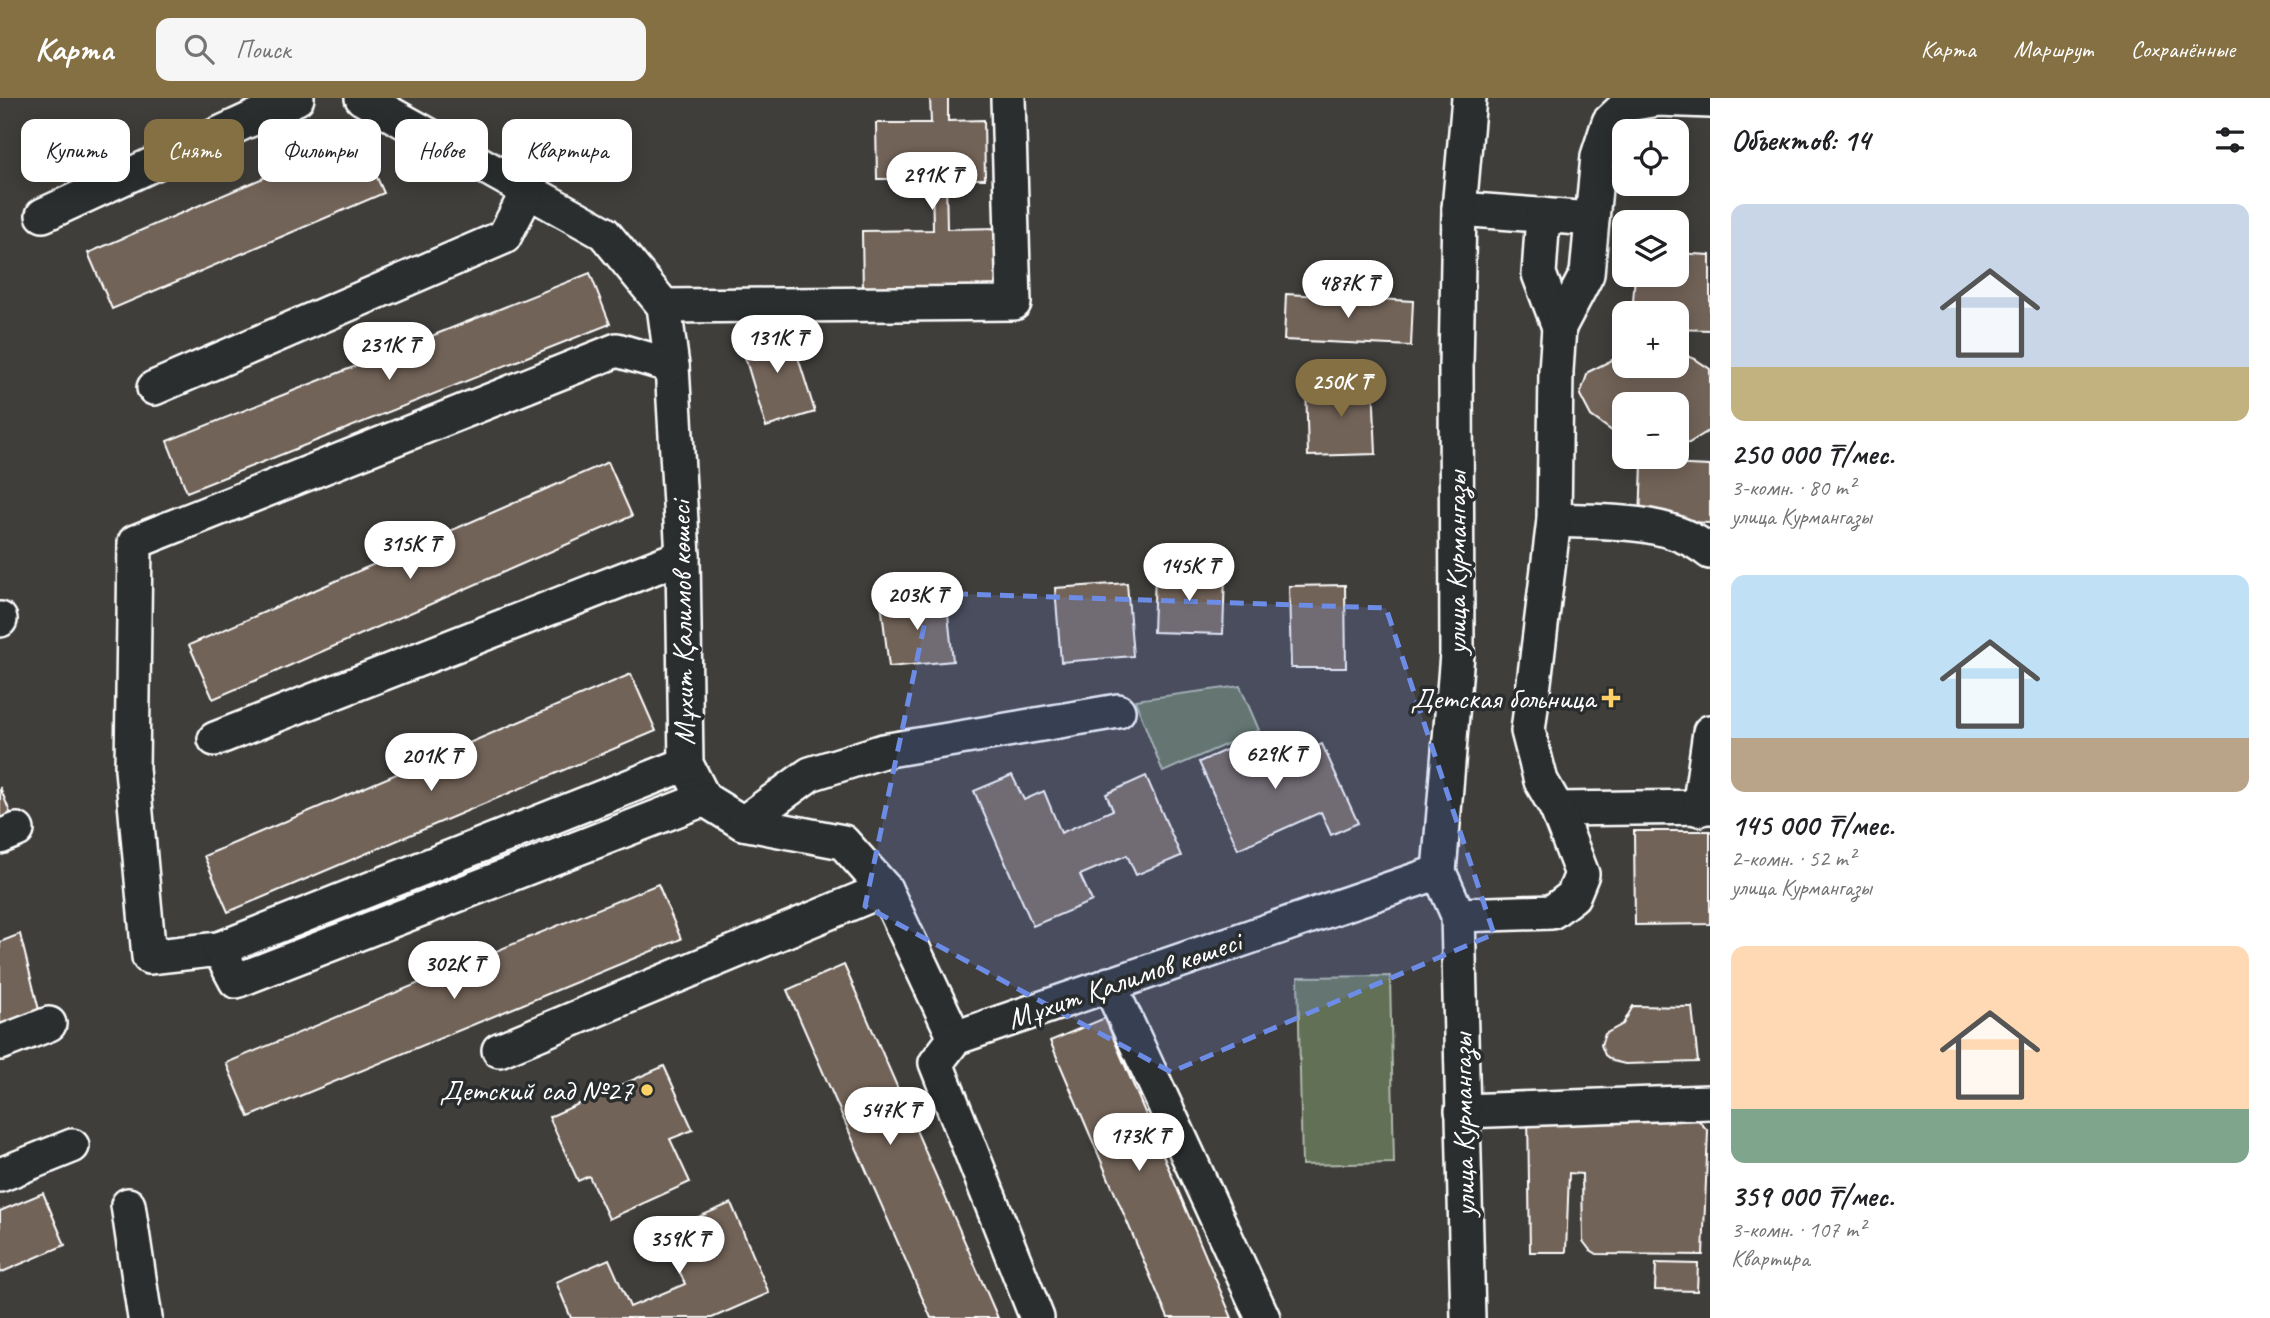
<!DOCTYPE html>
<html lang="ru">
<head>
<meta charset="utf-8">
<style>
	body { margin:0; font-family:Caveat,sans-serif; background:#f6f6f6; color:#202124; height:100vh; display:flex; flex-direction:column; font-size:26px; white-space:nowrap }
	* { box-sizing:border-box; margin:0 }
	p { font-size:23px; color:#757577 }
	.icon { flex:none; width:38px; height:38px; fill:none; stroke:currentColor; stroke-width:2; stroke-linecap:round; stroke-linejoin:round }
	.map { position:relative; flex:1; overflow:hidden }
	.side { display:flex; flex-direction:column; background:#fff; width:560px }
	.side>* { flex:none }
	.hud { position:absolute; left:21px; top:21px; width:665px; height:63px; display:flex; gap:14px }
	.fabs { position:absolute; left:1612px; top:21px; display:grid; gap:14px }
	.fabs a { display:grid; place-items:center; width:77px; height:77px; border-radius:14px; background:#fff; box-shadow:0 4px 18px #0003; font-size:35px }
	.price { position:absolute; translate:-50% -60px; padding:0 16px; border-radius:24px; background:#fff; color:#222; font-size:23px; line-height:46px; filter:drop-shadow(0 2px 4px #0008) }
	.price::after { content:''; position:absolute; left:50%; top:42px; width:21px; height:16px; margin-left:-10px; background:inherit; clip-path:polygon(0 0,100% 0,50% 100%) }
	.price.on { background:#847042; color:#fff }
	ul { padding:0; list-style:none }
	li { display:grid; align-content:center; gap:14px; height:371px; padding:0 21px }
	li span { display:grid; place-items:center; height:217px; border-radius:14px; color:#555 }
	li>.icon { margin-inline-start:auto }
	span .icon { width:126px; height:126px; fill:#fffc; stroke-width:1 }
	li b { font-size:30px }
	h2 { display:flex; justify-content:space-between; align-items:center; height:84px; padding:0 21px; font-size:30px }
	.tag { padding:0 24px; border-radius:14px; background:#fff; box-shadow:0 4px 18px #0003; font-size:24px; line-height:63px }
	.tag.on { background:#847042; color:#fff }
	header { display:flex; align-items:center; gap:42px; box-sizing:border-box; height:98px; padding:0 35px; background:#847042; color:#fff }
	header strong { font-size:33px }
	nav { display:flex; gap:38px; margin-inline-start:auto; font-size:24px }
	.search { width:490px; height:63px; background:#f6f6f6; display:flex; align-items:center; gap:18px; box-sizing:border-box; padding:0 24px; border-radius:14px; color:#757577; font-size:26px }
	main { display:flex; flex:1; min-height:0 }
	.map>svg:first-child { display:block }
</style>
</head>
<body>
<header>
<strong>Карта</strong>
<div class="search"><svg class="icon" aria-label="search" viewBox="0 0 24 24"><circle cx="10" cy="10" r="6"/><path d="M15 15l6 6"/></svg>Поиск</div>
<nav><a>Карта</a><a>Маршрут</a><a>Сохранённые</a></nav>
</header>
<main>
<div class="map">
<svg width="1710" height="1220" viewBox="0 0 1710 1220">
	<rect width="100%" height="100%" fill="#403e3b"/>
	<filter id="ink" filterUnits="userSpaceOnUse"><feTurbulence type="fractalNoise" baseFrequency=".0143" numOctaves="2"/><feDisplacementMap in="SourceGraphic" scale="14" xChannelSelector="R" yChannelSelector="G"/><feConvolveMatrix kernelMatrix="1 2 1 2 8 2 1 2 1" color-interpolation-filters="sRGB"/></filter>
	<g filter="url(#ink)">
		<g fill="#627057" stroke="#b0b8ab" stroke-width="2">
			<path d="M1240,588L1259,632L1163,674L1135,602Z"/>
			<path d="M1390,878L1394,1065L1302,1067L1298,879Z"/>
		</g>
		<g fill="#726459" stroke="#fff" stroke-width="2">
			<path d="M930,0H948V23L984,22L985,81H946L947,131L1000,130L1001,193L863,195L862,133L933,132L932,81H877L876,25H931Z"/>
			<path d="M359,39L384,95L112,211L88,155Z"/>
			<path d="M1676,155L1710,157V232L1676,231V215H1645L1646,205L1633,204L1635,177H1676Z"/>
			<path d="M590,175L610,226L187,394L167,343Z"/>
			<path d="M1286,196L1413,203L1411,248L1284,242Z"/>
			<path d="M787,224L815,314L766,329L739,239Z"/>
			<path d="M1676,254L1695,261L1710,271V332L1689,345L1676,346V306H1624V339L1619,338L1591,318L1580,297L1588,274L1624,256V268H1676Z"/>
			<path d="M1373,283L1376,356L1308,358L1306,285Z"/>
			<path d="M608,364L632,418L213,601L189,547Z"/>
			<path d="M1642,365L1710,368V425L1640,422Z"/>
			<path d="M1155,475L1225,477L1223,536L1153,534Z"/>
			<path d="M1127,485L1133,558L1061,564L1055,490Z"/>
			<path d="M1345,487L1346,570H1291L1289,488Z"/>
			<path d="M946,498L953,563L889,569L881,505Z"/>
			<path d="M631,576L656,633L228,814L204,758Z"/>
			<path d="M1257,638L1271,668L1322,646L1358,725L1331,737L1321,714L1238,751L1199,664Z"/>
			<path d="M1012,677L1024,702L1044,693L1061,735L1113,712L1106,696L1146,678L1181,758L1136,777L1127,757L1080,777L1092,803L1033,828L974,693Z"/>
			<path d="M0,689L17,732L0,739Z"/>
			<path d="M1634,733H1710V826L1635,827Z"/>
			<path d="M658,786L681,841L249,1019L226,965Z"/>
			<path d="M20,836L43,928L0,945V844Z"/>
			<path d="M844,867L998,1220H931L787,892Z"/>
			<path d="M1633,908L1692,909L1698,964L1625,966L1613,963L1605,957L1601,947L1605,936L1623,926Z"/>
			<path d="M1105,920L1232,1220H1168L1050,943Z"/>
			<path d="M664,968L693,1032L670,1041L690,1084L609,1121L589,1078L578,1083L549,1019Z"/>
			<path d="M1687,1009L1708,1033L1703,1157L1597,1156L1589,1151L1583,1143L1582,1076L1569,1075L1566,1154H1530L1528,1016Z"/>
			<path d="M43,1095L65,1147L0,1175V1113Z"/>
			<path d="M731,1105L769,1195L712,1220H571L556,1184L609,1161L630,1209L685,1186L663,1134Z"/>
			<path d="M1656,1165L1698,1166L1697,1193L1655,1192Z"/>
		</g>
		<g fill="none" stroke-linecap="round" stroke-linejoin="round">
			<defs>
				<g id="minor">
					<path d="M362,0L604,135L664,208L672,268L683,458L686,666L704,701L743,725L843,744L885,791L955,940L1439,774"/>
					<path d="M1459,111L1592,121"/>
					<path d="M43,117L297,0"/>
					<path d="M1543,117L1539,176L1559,229"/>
					<path d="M664,208L1014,205L1008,0"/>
					<path d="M672,268L617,252L135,444L132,671L149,859L219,851L236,883L704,701"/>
					<path d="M154,290L504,139L528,93"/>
					<path d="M1554,422C1605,425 1668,419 1710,454"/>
					<path d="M0,522V521"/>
					<path d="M215,641L683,458"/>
					<path d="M1557,711L1710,709"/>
					<path d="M1699,711L1710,634"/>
					<path d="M743,725L810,676L883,653L1118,613"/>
					<path d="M0,739L17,732"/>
					<path d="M1458,817L1552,814L1573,798L1582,776L1557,711L1541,683L1528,633L1554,422L1556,273L1559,229L1587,176L1598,58L1609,24L1628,6L1658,1L1710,3"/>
					<path d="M219,851L686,666"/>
					<path d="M1109,886L1263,1220"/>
					<path d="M955,940L936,965L1037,1220"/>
					<path d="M0,945L49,926"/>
					<path d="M499,952L885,791"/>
					<path d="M1462,1013L1710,1004"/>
					<path d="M0,1077L72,1048"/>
					<path d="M128,1107L145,1220"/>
					<path d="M1468,1220L1458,817L1439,774L1457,556L1456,269L1459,111L1469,0"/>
				</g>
			</defs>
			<use href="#minor" stroke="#fff" stroke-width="38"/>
			<use href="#minor" stroke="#2a2d2e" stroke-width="33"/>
		</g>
	</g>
	<path fill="#6c8ce6" fill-opacity="0.2" stroke="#6c8ce6" stroke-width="5" stroke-dasharray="14 9" stroke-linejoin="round" d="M931,495L1386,510L1494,836L1171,974L865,808Z"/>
	<g fill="#ffd166" stroke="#2a2d2e" stroke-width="2.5">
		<path d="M1607.5 589.5h7v7h7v7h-7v7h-7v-7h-7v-7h7z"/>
		<circle cx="647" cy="992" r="7"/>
	</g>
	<g text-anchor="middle" stroke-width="7" stroke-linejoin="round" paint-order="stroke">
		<g font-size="30" fill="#fff" stroke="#2a2d2e">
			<text transform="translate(1456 465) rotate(-90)" y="10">улица Курмангазы</text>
			<text transform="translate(682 525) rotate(-91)" y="10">Мұхит Қалимов көшесі</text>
			<text transform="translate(1124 882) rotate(-19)" y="10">Мұхит Қалимов көшесі</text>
			<text transform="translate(1463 1027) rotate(-91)" y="10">улица Курмангазы</text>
		</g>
		<g font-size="30" fill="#fff" stroke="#2a2d2e" text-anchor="end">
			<text x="1595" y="610">Детская больница</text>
			<text x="633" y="1002">Детский сад №27</text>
		</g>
	</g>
</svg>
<div class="fabs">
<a><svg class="icon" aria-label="locate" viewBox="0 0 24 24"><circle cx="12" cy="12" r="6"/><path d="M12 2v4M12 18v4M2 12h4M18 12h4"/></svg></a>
<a><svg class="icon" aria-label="layers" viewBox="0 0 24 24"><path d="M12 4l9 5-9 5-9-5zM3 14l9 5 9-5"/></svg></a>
<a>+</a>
<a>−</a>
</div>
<b class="price" style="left:932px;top:114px">291K ₸</b>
<b class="price" style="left:1348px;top:222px">487K ₸</b>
<b class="price" style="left:777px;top:277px">131K ₸</b>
<b class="price" style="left:389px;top:284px">231K ₸</b>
<b class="price on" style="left:1341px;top:321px">250K ₸</b>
<b class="price" style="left:410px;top:483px">315K ₸</b>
<b class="price" style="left:1189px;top:505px">145K ₸</b>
<b class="price" style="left:917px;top:534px">203K ₸</b>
<b class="price" style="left:1275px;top:693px">629K ₸</b>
<b class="price" style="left:431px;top:695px">201K ₸</b>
<b class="price" style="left:454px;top:903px">302K ₸</b>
<b class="price" style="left:890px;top:1049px">547K ₸</b>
<b class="price" style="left:1139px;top:1075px">173K ₸</b>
<b class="price" style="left:679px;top:1178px">359K ₸</b>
<div class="hud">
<a class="tag">Купить</a>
<a class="tag on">Снять</a>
<a class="tag">Фильтры</a>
<a class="tag">Новое</a>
<a class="tag">Квартира</a>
</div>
</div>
<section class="side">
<h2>Объектов: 14<svg class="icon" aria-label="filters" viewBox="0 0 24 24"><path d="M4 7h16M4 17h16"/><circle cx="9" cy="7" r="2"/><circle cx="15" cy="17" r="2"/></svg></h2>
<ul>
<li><span style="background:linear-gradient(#c9d6e8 75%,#c2b280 0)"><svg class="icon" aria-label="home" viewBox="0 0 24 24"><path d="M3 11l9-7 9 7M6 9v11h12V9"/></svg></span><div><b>250 000 ₸/мес.</b><p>3-комн. · 80 m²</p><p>улица Курмангазы</p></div></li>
<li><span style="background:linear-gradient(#bfe0f5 75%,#b9a48a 0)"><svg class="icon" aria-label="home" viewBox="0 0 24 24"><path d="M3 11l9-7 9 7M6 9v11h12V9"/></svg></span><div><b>145 000 ₸/мес.</b><p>2-комн. · 52 m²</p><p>улица Курмангазы</p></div></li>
<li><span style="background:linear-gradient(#ffd9b3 75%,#7fa58c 0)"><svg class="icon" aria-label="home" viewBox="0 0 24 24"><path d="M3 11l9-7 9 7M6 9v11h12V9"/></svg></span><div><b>359 000 ₸/мес.</b><p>3-комн. · 107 m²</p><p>Квартира</p></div></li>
</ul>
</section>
</main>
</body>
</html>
